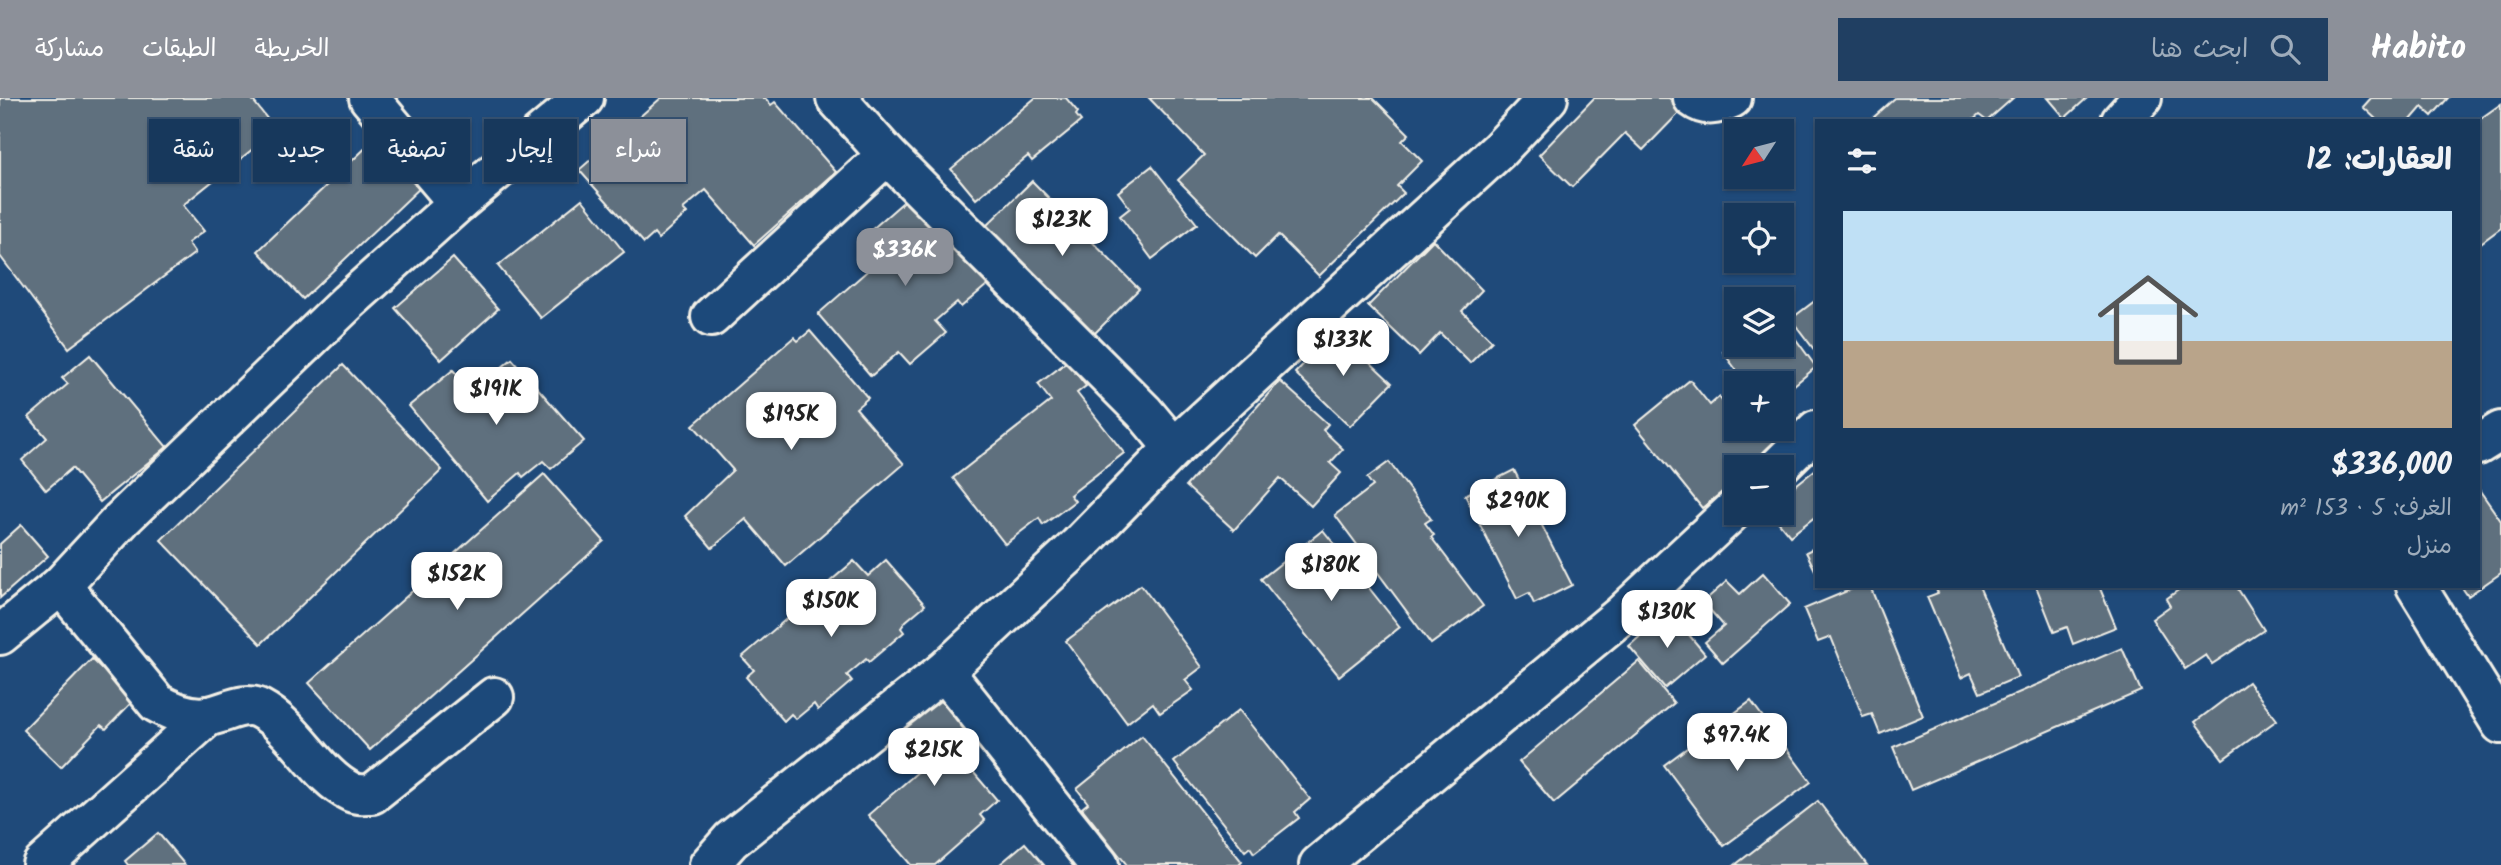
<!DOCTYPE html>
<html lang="ar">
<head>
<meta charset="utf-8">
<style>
	body { margin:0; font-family:Kalam,"Playpen Sans Arabic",sans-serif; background:#203f62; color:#f1f3f6; direction:rtl; height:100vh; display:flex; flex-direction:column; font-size:26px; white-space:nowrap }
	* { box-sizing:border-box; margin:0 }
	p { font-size:23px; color:#9eacbb }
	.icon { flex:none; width:38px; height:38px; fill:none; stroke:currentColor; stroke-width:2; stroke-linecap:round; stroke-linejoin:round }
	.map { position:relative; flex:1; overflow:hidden; direction:ltr }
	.panel { position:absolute; left:1815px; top:21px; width:665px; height:469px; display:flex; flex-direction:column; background:#17385c; border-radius:0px; box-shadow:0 2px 5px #0004,0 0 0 2px #365272; direction:rtl }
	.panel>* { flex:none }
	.hud { position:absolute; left:21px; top:21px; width:665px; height:63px; direction:rtl; display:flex; gap:14px }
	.needle { width:46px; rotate:234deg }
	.fabs { position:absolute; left:1724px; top:21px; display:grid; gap:14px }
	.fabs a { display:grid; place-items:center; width:70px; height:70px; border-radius:0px; background:#17385c; box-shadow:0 2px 5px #0004,0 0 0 2px #365272; font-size:35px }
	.price { position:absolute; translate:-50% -60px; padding:0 16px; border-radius:14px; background:#fff; color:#222; font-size:23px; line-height:46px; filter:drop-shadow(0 2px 4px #0008) }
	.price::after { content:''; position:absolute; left:50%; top:42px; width:21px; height:16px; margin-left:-10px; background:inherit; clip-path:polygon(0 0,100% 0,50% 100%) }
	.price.selected { background:#8c9099; color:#fff }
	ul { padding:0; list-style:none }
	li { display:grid; align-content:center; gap:14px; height:371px; padding:0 28px }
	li+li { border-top:2px solid #365272 }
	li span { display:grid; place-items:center; height:217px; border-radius:0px; color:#555 }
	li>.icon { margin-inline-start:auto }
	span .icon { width:126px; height:126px; fill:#fffc; stroke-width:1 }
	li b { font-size:30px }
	h2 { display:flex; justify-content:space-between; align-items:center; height:84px; padding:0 28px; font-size:30px }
	.tag { padding:0 24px; border-radius:0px; background:#17385c; box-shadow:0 2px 5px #0004,0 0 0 2px #365272; font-size:24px; line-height:63px }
	.tag.selected { background:#8c9099; color:#fff }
	header { display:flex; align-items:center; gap:42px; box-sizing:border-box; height:98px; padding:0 35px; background:#8c9099; color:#fff }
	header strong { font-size:33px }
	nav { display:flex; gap:38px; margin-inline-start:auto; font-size:24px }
	.search { width:490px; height:63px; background:#203f62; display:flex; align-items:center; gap:18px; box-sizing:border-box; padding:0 24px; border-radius:0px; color:#9eacbb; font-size:26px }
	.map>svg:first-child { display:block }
</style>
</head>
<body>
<header>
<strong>Habito</strong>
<div class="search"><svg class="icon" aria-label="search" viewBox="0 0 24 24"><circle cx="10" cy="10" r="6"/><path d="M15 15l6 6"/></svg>ابحث هنا</div>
<nav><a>الخريطة</a><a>الطبقات</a><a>مشاركة</a></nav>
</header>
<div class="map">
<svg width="2501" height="767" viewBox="0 0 2501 767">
	<rect width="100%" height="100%" fill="#1f4a7a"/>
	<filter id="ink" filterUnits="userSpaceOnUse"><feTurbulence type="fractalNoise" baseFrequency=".0143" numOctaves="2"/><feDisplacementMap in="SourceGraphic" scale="14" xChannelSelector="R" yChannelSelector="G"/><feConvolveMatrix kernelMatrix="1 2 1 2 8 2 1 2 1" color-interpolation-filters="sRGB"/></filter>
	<g filter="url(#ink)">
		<g fill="#5e6f7e" stroke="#f4f1e8" stroke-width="2">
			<path d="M0,0H251L272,27L264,33L269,38L183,107L204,133L188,145L195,155L69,250L0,158Z"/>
			<path d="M661,0H765L771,7L775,4L836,74L754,147L706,92L683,111L687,115L658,141L654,136L644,145L579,72Z"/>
			<path d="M1035,0H1066L1078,14L1076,17L1081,23L1032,63L1028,58L976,101L951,71Z"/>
			<path d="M1149,0H1373L1409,36L1402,43L1422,63L1397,88L1404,95L1319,178L1278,137L1255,160L1178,82L1204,57Z"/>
			<path d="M1594,0H1669L1682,12L1643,52L1625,35L1572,89L1539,57Z"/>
			<path d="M1895,0H2013L1987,23L1979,17L1972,23H1877L1874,19Z"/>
			<path d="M2048,0H2087L2065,20Z"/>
			<path d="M2371,0H2448L2432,18L2422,9L2410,23H2378L2363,9Z"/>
			<path d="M2501,6V130L2478,147L2477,23Z"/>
			<path d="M377,39L423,87L303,201L258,153Z"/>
			<path d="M1152,68L1197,126L1152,161L1120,118L1130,110L1118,94Z"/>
			<path d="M1032,83L1139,191L1092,238L985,129Z"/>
			<path d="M916,93L993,182L961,209L957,204L935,223L946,235L910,266L899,254L871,278L818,216L881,161L862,140Z"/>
			<path d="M582,101L624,154L541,220L498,168Z"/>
			<path d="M1433,142L1482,192L1462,213L1492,243L1470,265L1440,235L1419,257L1368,208Z"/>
			<path d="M453,160L498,211L441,262L395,210Z"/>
			<path d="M1816,202V254L1791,221Z"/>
			<path d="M1782,222L1816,269L1782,297V285H1746L1723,254L1736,244L1782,247Z"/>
			<path d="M1336,232L1392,285L1350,328L1295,275Z"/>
			<path d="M810,233L868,300L856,310L904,366L786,468L746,421L712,450L685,418L733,372L693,327L794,239L798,243Z"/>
			<path d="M90,257L167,349L100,404L72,370L46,392L22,362L47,340L29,319L68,286L62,280Z"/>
			<path d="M512,261L584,343L551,371L543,363L523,379L520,375L487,403L409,308L453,272L472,294Z"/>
			<path d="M1067,264L1086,288L1077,295L1124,355L1070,397L1075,403L1043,427L1039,420L1005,446L953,380L1051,303L1038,286Z"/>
			<path d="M343,267L442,372L261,546L161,442Z"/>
			<path d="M1690,282L1710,307L1719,299L1736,321V331H1770L1782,345L1752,369H1736V383L1702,410L1635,327Z"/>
			<path d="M1280,283L1328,326L1323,332L1343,351L1330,365L1341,375L1311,408L1280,380L1234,432L1186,388Z"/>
			<path d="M1389,364L1431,421L1425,425L1434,437L1431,439L1483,508L1431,546L1335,417L1373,388L1367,380Z"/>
			<path d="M1816,371V418L1790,438L1771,415H1782V398Z"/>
			<path d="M1514,372L1572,487L1534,506L1529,495L1517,501L1465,397Z"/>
			<path d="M544,376L604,443L370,652L309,585Z"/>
			<path d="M2478,390L2501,423V475L2468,498L2461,488H2478Z"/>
			<path d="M21,427L48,458L0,500V446Z"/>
			<path d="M1323,432L1400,529L1339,578L1261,481Z"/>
			<path d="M1816,449V474L1806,454Z"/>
			<path d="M886,462L925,507L906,523L901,530L904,534L869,564L866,561L847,577L852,583L818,612L814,606L796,621L791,616L784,623L746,579L754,572L742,559L854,463L868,478Z"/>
			<path d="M1763,475L1790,506L1723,565L1705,544L1724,528L1703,504L1727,483L1740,496Z"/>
			<path d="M1141,487L1202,569L1185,582L1193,592L1160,615L1153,605L1127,625L1066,543Z"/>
			<path d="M1859,488H1870L1923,618L1880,636L1872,616L1863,619L1831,539L1818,544L1804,511Z"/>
			<path d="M1935,488H1979L2018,579L1980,595L1971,575L1961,580L1927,499L1938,495Z"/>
			<path d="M2036,488H2099L2116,529L2073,546L2067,529L2054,534Z"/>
			<path d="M2184,488H2236L2264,532L2212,566L2206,557L2185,571L2152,521L2170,508L2166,501Z"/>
			<path d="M1669,513L1705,556L1665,590L1629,548Z"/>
			<path d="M2122,550L2141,593L1911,692L1893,649Z"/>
			<path d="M92,561L134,602L106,631L101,627L61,669L23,632Z"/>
			<path d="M1639,563L1674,605L1554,705L1519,664Z"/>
			<path d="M2248,584L2277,622L2223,661L2195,624Z"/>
			<path d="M944,596L979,636L957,655L997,702L980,717L985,723L935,767H911L868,717L920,672L892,640Z"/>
			<path d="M1751,603L1811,684L1724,748L1664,667Z"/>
			<path d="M1239,612L1310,701L1295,714L1299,720L1254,755L1250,749L1245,753L1174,664Z"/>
			<path d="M1142,638L1242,764L1239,767H1127L1082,710L1088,705L1077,691Z"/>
			<path d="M1818,703L1867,767H1735Z"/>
			<path d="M158,735L185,767H128L125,763Z"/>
			<path d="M1025,745L1044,767H999Z"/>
		</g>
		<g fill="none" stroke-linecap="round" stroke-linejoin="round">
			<defs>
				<g id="street">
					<path d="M369,0L458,105"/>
					<path d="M1693,0C1706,10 1717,7 1732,0"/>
					<path d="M2121,23L2142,0"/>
					<path d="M711,219L887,57"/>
					<path d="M2478,347L2501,333"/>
					<path d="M1174,350L1499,52L1548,0"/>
					<path d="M1778,369L1816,332"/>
					<path d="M61,487L157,605C173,614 190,621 208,618C225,616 244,602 260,611C296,630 316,677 351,694C356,697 365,696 372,696L494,599"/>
					<path d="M2416,488L2501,626"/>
					<path d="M0,537L61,487L122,421L348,204L458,105L584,0"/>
					<path d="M944,573L1099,767"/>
					<path d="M42,767L208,618"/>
					<path d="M709,767L731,742L944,573L1078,448L1174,350L1144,314L887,57L836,0"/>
					<path d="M1319,767L1620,518L1736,410"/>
				</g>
			</defs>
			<use href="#street" stroke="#f4f1e8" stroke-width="44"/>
			<use href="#street" stroke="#1f4a7a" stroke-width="38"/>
		</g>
	</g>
</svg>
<div class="fabs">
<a><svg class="needle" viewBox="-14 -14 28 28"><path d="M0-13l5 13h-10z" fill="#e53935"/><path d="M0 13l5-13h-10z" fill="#9eacbb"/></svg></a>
<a><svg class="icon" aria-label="locate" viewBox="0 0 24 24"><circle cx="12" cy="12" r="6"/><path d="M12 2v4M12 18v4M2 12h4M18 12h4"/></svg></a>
<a><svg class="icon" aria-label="layers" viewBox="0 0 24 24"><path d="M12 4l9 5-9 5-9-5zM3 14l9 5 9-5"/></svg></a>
<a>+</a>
<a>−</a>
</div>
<b class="price" style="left:1062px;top:160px">$123K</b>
<b class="price selected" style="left:905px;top:190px">$336K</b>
<b class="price" style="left:1343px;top:280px">$133K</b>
<b class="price" style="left:496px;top:329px">$191K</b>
<b class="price" style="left:791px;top:354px">$195K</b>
<b class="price" style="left:1518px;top:441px">$290K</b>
<b class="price" style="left:1331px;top:505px">$180K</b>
<b class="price" style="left:457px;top:514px">$152K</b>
<b class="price" style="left:831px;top:541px">$150K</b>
<b class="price" style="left:1667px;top:552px">$130K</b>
<b class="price" style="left:1737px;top:675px">$97.4K</b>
<b class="price" style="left:934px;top:690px">$215K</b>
<div class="hud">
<a class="tag selected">شراء</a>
<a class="tag">إيجار</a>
<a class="tag">تصفية</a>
<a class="tag">جديد</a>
<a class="tag">شقة</a>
</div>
<section class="panel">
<h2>العقارات: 12<svg class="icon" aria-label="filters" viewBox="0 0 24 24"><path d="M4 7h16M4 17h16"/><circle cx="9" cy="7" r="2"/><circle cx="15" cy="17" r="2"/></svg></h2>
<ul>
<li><span style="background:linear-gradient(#bfe0f5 60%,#b9a48a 0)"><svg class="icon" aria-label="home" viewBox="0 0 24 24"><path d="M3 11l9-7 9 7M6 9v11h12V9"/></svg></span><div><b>$336,000</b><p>الغرف: 5 · 153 m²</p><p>منزل</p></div></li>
</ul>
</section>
</div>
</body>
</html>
